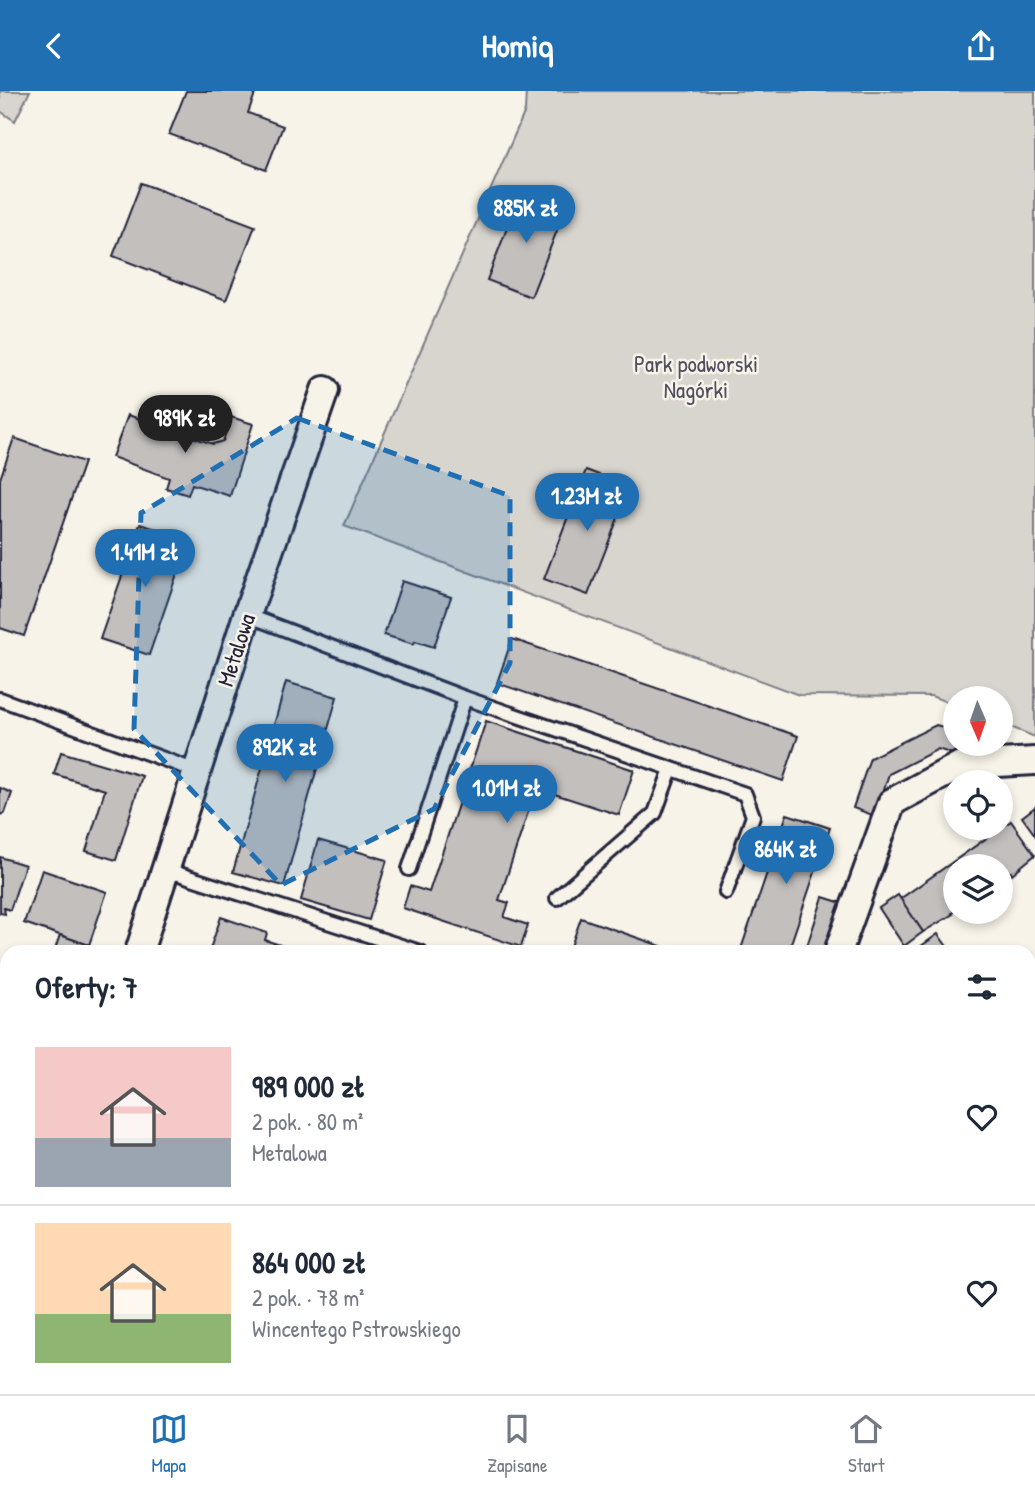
<!DOCTYPE html>
<html lang="pl">
<head>
<meta charset="utf-8">
<style>
	body { margin:0; font-family:"Patrick Hand",sans-serif; background:#f6f6f7; color:#1f2937; height:100vh; display:flex; flex-direction:column; font-size:26px; white-space:nowrap }
	* { box-sizing:border-box; margin:0 }
	p { font-size:23px; color:#747a83 }
	.icon { flex:none; width:38px; height:38px; fill:none; stroke:currentColor; stroke-width:2; stroke-linecap:round; stroke-linejoin:round }
	.map { position:relative; flex:1; overflow:hidden }
	.sheet { position:absolute; left:0px; top:854px; width:1036px; height:450px; display:flex; flex-direction:column; background:#fff; border-radius:21px 21px 0 0; box-shadow:0 4px 10px #0003 }
	.sheet>* { flex:none }
	.needle { width:46px; rotate:178deg }
	.controls { position:absolute; left:943px; top:595px; display:grid; gap:14px }
	.controls a { display:grid; place-items:center; width:70px; height:70px; border-radius:50%; background:#fff; box-shadow:0 4px 10px #0003; font-size:35px }
	.price { position:absolute; translate:-50% -60px; padding:0 16px; border-radius:24px; background:#1f6fb2; color:#fff; font-size:23px; line-height:46px; filter:drop-shadow(0 2px 4px #0008) }
	.price::after { content:''; position:absolute; left:50%; top:42px; width:21px; height:16px; margin-left:-10px; background:inherit; clip-path:polygon(0 0,100% 0,50% 100%) }
	.price.active { background:#222; color:#fff }
	ul { padding:0; list-style:none }
	li { display:flex; align-items:center; gap:21px; height:175px; padding:0 35px }
	li+li { border-top:2px solid #e0e1e3 }
	li span { display:grid; place-items:center; flex:none; width:196px; height:140px; border-radius:0px; color:#555 }
	li>.icon { margin-inline-start:auto }
	span .icon { width:84px; height:84px; fill:#fffc; stroke-width:1 }
	li b { font-size:30px }
	h2 { display:flex; justify-content:space-between; align-items:center; height:84px; padding:0 35px; font-size:30px }
	header { display:flex; justify-content:space-between; align-items:center; height:91px; padding:0 35px; background:#1f6fb2; color:#fff; font-size:32px; font-weight:700 }
	.dock { display:flex; justify-content:space-around; align-items:center; height:98px; border-top:2px solid #e0e1e3; background:#fff; font-size:19px; color:#747a83 }
	.dock a { display:grid; justify-items:center; gap:4px }
	.dock .active { color:#1f6fb2 }
	.map>svg:first-child { display:block }
</style>
</head>
<body>
<header><svg class="icon" aria-label="back" viewBox="0 0 24 24"><path d="M15 5l-7 7 7 7"/></svg>Homiq<svg class="icon" aria-label="share" viewBox="0 0 24 24"><path d="M12 15V3M7 8l5-5 5 5M5 13v7h14v-7"/></svg></header>
<div class="map">
<svg width="1035" height="1303" viewBox="0 0 1035 1303">
	<rect width="100%" height="100%" fill="#f7f3e8"/>
	<filter id="ink" filterUnits="userSpaceOnUse"><feTurbulence type="fractalNoise" baseFrequency=".0143" numOctaves="2"/><feDisplacementMap in="SourceGraphic" scale="14" xChannelSelector="R" yChannelSelector="G"/><feConvolveMatrix kernelMatrix="1 2 1 2 8 2 1 2 1" color-interpolation-filters="sRGB"/></filter>
	<g filter="url(#ink)">
		<g fill="#d8d5cf" stroke="#7d7c85" stroke-width="2">
			<path d="M0,0H30L15,30L0,20Z"/>
			<path d="M526,0H1035V646L1001,632V607H956L955,614L931,605L799,604L344,435L525,20Z"/>
			<path d="M1035,1193V1303H943L948,1297H1029V1200Z"/>
		</g>
		<g fill="#c2bfbd" stroke="#22223b" stroke-width="2">
			<path d="M186,0H256L248,22L283,35L266,79L169,43Z"/>
			<path d="M141,92L255,135L226,209L113,165Z"/>
			<path d="M521,101L565,119L531,206L487,189Z"/>
			<path d="M128,324L213,353L223,350L231,326L253,333L230,405L192,393L188,404L166,397L169,387L112,366Z"/>
			<path d="M14,347L84,371L24,545L0,537V388Z"/>
			<path d="M586,379L630,396L588,504L544,488Z"/>
			<path d="M140,433L189,448L149,564L100,548Z"/>
			<path d="M402,490L451,506L434,556L415,550L414,553L384,544Z"/>
			<path d="M512,548L798,645L783,690L497,592Z"/>
			<path d="M286,591L337,606L284,795L233,781Z"/>
			<path d="M486,630L634,679L619,724L536,697L499,809L509,812L504,826L528,834L521,856L403,817L410,795L429,801Z"/>
			<path d="M936,634L956,640V653H975L970,669L938,658L889,683L875,725L853,717L870,667Z"/>
			<path d="M61,661L142,685L116,769L86,760L105,699L54,683Z"/>
			<path d="M0,697L12,702L5,722L0,724Z"/>
			<path d="M1035,716V744L1022,726Z"/>
			<path d="M787,723L830,737L788,861H740Z"/>
			<path d="M1011,730L1035,764L1012,783L1011,781L1001,788V775H956V819L952,822L953,823L923,841L900,808Z"/>
			<path d="M318,749L387,769L369,829L301,809Z"/>
			<path d="M0,766L25,774L10,819L4,817L5,823L0,822Z"/>
			<path d="M42,779L107,801L89,854L24,832Z"/>
			<path d="M898,804L923,841L904,855L879,817Z"/>
			<path d="M823,806L845,813L829,861H805Z"/>
			<path d="M221,826L267,842L265,849L301,861H209Z"/>
			<path d="M581,827L678,861H569Z"/>
			<path d="M938,843L951,861H913Z"/>
			<path d="M60,844L89,854L87,861H54Z"/>
			<path d="M1035,947V989L1029,980V950Z"/>
			<path d="M0,980L7,982V1025L0,1022Z"/>
			<path d="M0,1064L7,1067V1099L0,1096Z"/>
			<path d="M174,1297H502L500,1303H171Z"/>
			<path d="M611,1297H617L635,1303H609Z"/>
		</g>
		<g fill="none" stroke-linecap="round" stroke-linejoin="round">
			<defs>
				<g id="lane">
					<path d="M247,524L465,607L745,703L753,725L726,801"/>
					<path d="M0,608L196,680"/>
					<path d="M409,778L465,607"/>
					<path d="M167,779L420,861"/>
					<path d="M557,807L655,722L671,678"/>
					<path d="M0,1132L7,1134"/>
					<path d="M529,1303L531,1297"/>
				</g>
				<g id="street">
					<path d="M139,861L247,524L325,299"/>
					<path d="M838,861L892,711L961,674L1035,670"/>
					<path d="M1029,1043L1035,1046"/>
					<path d="M1029,1175L1035,1168"/>
					<path d="M0,1271L7,1250"/>
					<path d="M921,1303L926,1297"/>
				</g>
			</defs>
			<use href="#lane" stroke="#22223b" stroke-width="18"/>
			<use href="#street" stroke="#22223b" stroke-width="32"/>
			<use href="#lane" stroke="#f7f3e8" stroke-width="12"/>
			<use href="#street" stroke="#f7f3e8" stroke-width="26"/>
		</g>
	</g>
	<path fill="#1f6fb2" fill-opacity="0.2" stroke="#1f6fb2" stroke-width="5" stroke-dasharray="14 9" stroke-linejoin="round" d="M297,327L510,405V572L434,718L281,794L134,638L141,422Z"/>
	<g text-anchor="middle" stroke-width="5" stroke-linejoin="round" paint-order="stroke">
		<g font-size="23" fill="#504f60" stroke="#f7f3e8">
			<text x="696" y="281">Park podworski<tspan x="696" dy="26">Nagórki</tspan></text>
		</g>
		<g font-size="23" fill="#22223b" stroke="#f7f3e8">
			<text transform="translate(236 559) rotate(-72)" y="8">Metalowa</text>
		</g>
	</g>
</svg>
<div class="controls">
<a><svg class="needle" viewBox="-14 -14 28 28"><path d="M0-13l5 13h-10z" fill="#e53935"/><path d="M0 13l5-13h-10z" fill="#747a83"/></svg></a>
<a><svg class="icon" aria-label="locate" viewBox="0 0 24 24"><circle cx="12" cy="12" r="6"/><path d="M12 2v4M12 18v4M2 12h4M18 12h4"/></svg></a>
<a><svg class="icon" aria-label="layers" viewBox="0 0 24 24"><path d="M12 4l9 5-9 5-9-5zM3 14l9 5 9-5"/></svg></a>
</div>
<b class="price" style="left:526px;top:154px">885K zł</b>
<b class="price active" style="left:185px;top:364px">989K zł</b>
<b class="price" style="left:587px;top:442px">1.23M zł</b>
<b class="price" style="left:145px;top:498px">1.41M zł</b>
<b class="price" style="left:285px;top:693px">892K zł</b>
<b class="price" style="left:507px;top:734px">1.01M zł</b>
<b class="price" style="left:786px;top:795px">864K zł</b>
<section class="sheet">
<h2>Oferty: 7<svg class="icon" aria-label="filters" viewBox="0 0 24 24"><path d="M4 7h16M4 17h16"/><circle cx="9" cy="7" r="2"/><circle cx="15" cy="17" r="2"/></svg></h2>
<ul>
<li><span style="background:linear-gradient(#f6c9c9 65%,#9aa5b1 0)"><svg class="icon" aria-label="home" viewBox="0 0 24 24"><path d="M3 11l9-7 9 7M6 9v11h12V9"/></svg></span><div><b>989 000 zł</b><p>2 pok. · 80 m²</p><p>Metalowa</p></div><svg class="icon" aria-label="heart" viewBox="0 0 24 24"><path d="M12 20l-8-8c-3-5 5-10 8-4 3-6 11-1 8 4z"/></svg></li>
<li><span style="background:linear-gradient(#ffd9b3 65%,#8fb573 0)"><svg class="icon" aria-label="home" viewBox="0 0 24 24"><path d="M3 11l9-7 9 7M6 9v11h12V9"/></svg></span><div><b>864 000 zł</b><p>2 pok. · 78 m²</p><p>Wincentego Pstrowskiego</p></div><svg class="icon" aria-label="heart" viewBox="0 0 24 24"><path d="M12 20l-8-8c-3-5 5-10 8-4 3-6 11-1 8 4z"/></svg></li>
</ul>
</section>
</div>
<nav class="dock">
<a class="active"><svg class="icon" aria-label="map" viewBox="0 0 24 24"><path d="M3 6l6-2 6 2 6-2v14l-6 2-6-2-6 2zM9 4v14M15 6v14"/></svg>Mapa</a>
<a><svg class="icon" aria-label="saved" viewBox="0 0 24 24"><path d="M7 4h10v16l-5-4-5 4z"/></svg>Zapisane</a>
<a><svg class="icon" aria-label="home" viewBox="0 0 24 24"><path d="M3 11l9-7 9 7M6 9v11h12V9"/></svg>Start</a>
</nav>
</body>
</html>
